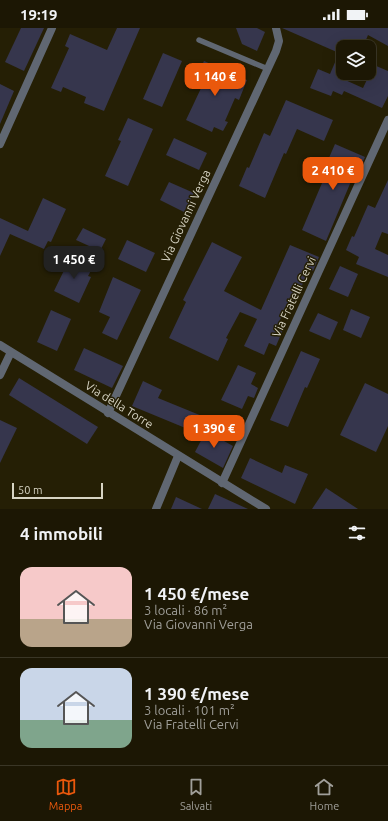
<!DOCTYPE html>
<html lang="it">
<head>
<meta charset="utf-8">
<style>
	body { margin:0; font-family:Ubuntu,sans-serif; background:#292413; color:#f1f3f6; height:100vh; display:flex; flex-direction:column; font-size:15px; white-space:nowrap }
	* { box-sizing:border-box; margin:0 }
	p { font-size:13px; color:#a09f9a }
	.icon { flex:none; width:22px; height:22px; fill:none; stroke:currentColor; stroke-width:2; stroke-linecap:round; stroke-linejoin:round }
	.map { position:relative; height:481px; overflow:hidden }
	.sheet { display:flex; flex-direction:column; background:#1c1704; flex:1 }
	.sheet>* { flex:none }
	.buttons { position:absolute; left:336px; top:12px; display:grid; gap:8px }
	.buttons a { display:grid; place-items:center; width:40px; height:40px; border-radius:8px; background:#1c1704; box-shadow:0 4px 16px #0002,0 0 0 1px #3a3626; font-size:20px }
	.scale { position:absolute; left:12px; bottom:10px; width:91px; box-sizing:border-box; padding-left:4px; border:2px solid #d7d4c4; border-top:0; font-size:11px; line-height:14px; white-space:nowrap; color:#d7d4c4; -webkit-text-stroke:3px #251f05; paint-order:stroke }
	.price { position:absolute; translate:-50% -34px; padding:0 9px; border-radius:8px; background:#ea580c; color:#fff; font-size:13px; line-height:26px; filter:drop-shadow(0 1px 2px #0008) }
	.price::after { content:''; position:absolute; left:50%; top:24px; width:12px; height:9px; margin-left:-6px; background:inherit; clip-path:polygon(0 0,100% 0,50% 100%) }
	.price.selected { background:#222; color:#fff }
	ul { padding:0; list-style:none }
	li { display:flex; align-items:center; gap:12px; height:100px; padding:0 20px }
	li+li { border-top:1px solid #3a3626 }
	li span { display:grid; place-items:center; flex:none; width:112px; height:80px; border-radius:12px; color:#555 }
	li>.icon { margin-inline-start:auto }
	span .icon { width:48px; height:48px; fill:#fffc; stroke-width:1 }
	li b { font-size:17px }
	h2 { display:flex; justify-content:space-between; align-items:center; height:48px; padding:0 20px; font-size:17px }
	.status { display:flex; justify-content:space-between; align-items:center; height:28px; padding:0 20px; background:#1c1704; direction:ltr }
	.status svg { height:11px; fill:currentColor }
	.tabs { display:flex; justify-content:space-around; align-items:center; height:56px; border-top:1px solid #3a3626; background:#1c1704; font-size:11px; color:#a09f9a }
	.tabs a { display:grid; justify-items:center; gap:2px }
	.tabs .selected { color:#ea580c }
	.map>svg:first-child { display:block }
</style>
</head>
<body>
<div class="status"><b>19:19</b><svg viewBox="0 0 49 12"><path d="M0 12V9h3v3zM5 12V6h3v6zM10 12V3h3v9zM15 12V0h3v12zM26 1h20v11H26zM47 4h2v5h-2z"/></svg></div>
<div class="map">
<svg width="388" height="481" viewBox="0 0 388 481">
	<rect width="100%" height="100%" fill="#251f05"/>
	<g fill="#36364d">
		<path d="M21,0H44L24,43L5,34Z"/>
		<path d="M117,0H140L104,83L84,75L86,69L63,59L61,64L51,60L69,20L65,18L70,6L107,22Z"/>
		<path d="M236,0H257L265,4L257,23L242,16Z"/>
		<path d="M282,0H388V18L368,7L363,19H343V51L363,60L374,37L388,43V68L382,80L344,63L342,67L333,63L331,68L310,60L318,41L330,46L339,25Z"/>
		<path d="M163,25L182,33L162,79L143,71Z"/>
		<path d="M204,33L247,52L239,72L235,70L225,93L228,94L223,103L214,99L212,104L186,92L203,56L195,52Z"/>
		<path d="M0,56L14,63L0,96Z"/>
		<path d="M286,72L333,92L324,113L297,101L286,126L284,125L265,170L239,158L247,139L249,140L264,105L270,108Z"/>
		<path d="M128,90L153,101L128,158L105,148L121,113L118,112Z"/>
		<path d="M174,110L207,125L199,142L166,127Z"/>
		<path d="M335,116L365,129L354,152L352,151L326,213L302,202L328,141L325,139Z"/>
		<path d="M388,152V206L382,204L375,221L388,227V249L356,236L359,229L346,222L352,208L354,209L368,177L375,180Z"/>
		<path d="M169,154L194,165L184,184L160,172Z"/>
		<path d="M43,170L66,181L51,214L48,213L44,221L10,206L0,228V190L28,203Z"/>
		<path d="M83,200L106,211L100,223L76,212Z"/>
		<path d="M127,212L155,225L146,244L118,231Z"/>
		<path d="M212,214L242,229L224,263L261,282L290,217L319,229L313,243L309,241L295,274L289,272L279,294L285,297L276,318L269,315L264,327L244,318L257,291L240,284L226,310L228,311L218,333L169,310L186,274L183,272Z"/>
		<path d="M71,228L93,239L88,248L91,249L79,275L54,263Z"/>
		<path d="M340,238L358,246L348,269L329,261Z"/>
		<path d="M113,249L141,262L117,312L102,305L110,289L99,284Z"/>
		<path d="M351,281L370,289L361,310L343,302Z"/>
		<path d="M51,282L71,291L57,323L37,314Z"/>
		<path d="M318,285L338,294L330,312L309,303Z"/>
		<path d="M84,320L123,338L112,360L74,342Z"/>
		<path d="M301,323L320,331L307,360L305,359L288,399L270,392Z"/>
		<path d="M238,337L256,345L251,356L258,360L254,370L248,368L242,381L221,372Z"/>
		<path d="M19,350L98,399L87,416L9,367Z"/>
		<path d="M143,353L162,362L158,370L202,388L195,404L132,378Z"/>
		<path d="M365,355L388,366V398L376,424L340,407Z"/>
		<path d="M0,392L17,400L0,435Z"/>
		<path d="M206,403L233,418L223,440L195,424Z"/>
		<path d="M250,430L282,445L285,437L308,446L295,476L241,450Z"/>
		<path d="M326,460L358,481H312Z"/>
		<path d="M215,466L248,481H208Z"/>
		<path d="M176,469L202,481H171Z"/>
	</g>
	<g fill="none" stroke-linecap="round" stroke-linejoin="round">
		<path stroke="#606772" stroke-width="5.5" d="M199,12L268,41"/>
		<g stroke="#606772" stroke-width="8">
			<path d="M0,116L52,0"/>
			<path d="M0,317L266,481"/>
			<path d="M0,347L11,324"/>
			<path d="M108,385L276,23L279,13L276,0"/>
			<path d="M222,455L388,92"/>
			<path d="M156,481L178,428"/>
		</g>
	</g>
	<g text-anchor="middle" stroke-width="3" stroke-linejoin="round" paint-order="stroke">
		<g font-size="12" fill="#d7d4c4" stroke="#251f05">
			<text transform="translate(186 188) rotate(-65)" y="4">Via Giovanni Verga</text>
			<text transform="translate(294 269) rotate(-65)" y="4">Via Fratelli Cervi</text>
			<text transform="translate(119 377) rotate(32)" y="4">Via della Torre</text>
		</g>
	</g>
</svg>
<div class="buttons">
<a><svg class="icon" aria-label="layers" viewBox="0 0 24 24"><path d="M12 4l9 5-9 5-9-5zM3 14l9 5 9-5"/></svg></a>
</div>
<div class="scale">50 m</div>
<b class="price" style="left:215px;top:69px">1 140 €</b>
<b class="price" style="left:333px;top:163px">2 410 €</b>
<b class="price selected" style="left:74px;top:252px">1 450 €</b>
<b class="price" style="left:214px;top:421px">1 390 €</b>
</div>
<section class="sheet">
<h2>4 immobili<svg class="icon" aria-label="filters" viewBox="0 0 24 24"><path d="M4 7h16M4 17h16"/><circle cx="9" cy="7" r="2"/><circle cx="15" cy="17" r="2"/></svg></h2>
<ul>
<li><span style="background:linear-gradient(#f6c9c9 65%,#b9a48a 0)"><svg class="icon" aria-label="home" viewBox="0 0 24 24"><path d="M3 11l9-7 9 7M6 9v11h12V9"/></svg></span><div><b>1 450 €/mese</b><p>3 locali · 86 m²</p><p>Via Giovanni Verga</p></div></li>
<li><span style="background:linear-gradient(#c9d6e8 65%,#7fa58c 0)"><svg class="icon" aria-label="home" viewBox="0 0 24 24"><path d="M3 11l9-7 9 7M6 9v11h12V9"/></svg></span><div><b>1 390 €/mese</b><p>3 locali · 101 m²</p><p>Via Fratelli Cervi</p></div></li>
</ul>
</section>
<nav class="tabs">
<a class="selected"><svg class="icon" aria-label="map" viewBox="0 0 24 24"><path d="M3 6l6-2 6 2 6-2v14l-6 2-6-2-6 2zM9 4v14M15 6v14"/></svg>Mappa</a>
<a><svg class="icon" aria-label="saved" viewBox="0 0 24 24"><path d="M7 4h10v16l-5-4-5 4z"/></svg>Salvati</a>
<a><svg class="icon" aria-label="home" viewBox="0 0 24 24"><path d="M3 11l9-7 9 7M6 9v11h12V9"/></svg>Home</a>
</nav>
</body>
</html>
